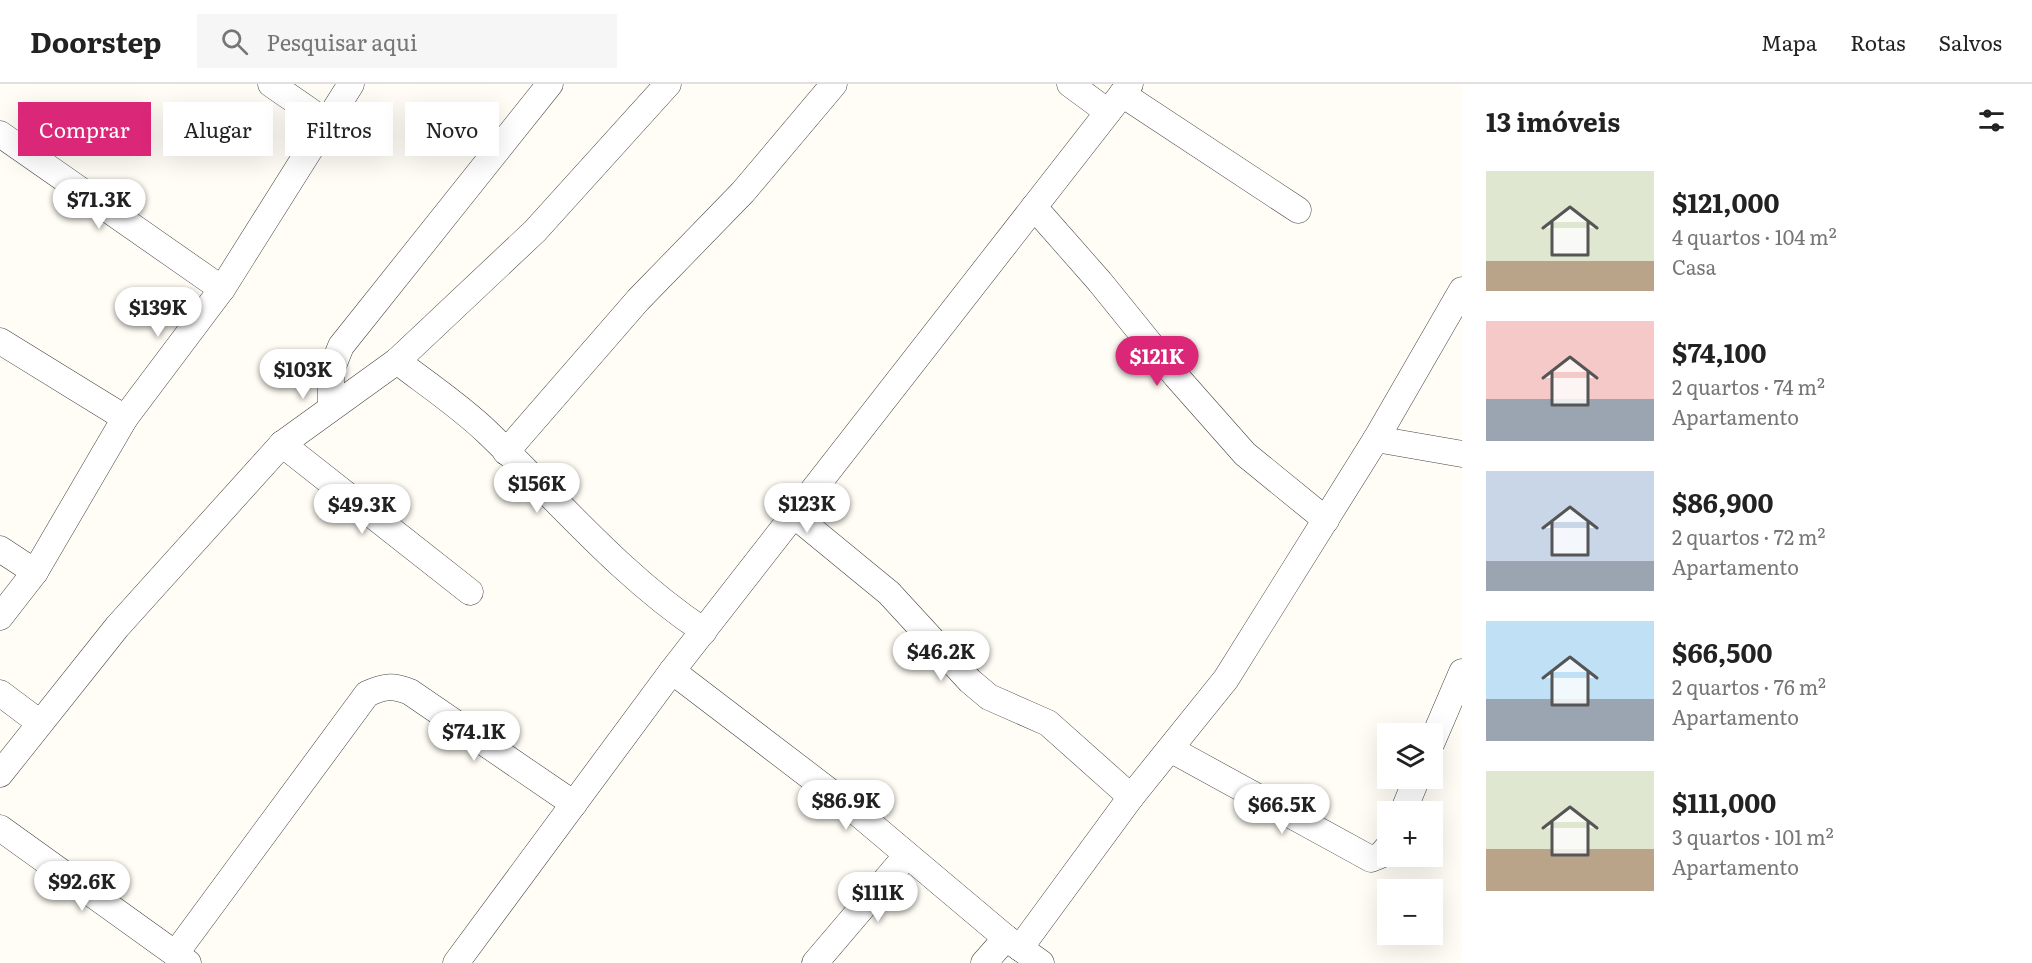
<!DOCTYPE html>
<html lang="pt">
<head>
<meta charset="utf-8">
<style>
	body { margin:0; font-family:Literata,serif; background:#f6f6f6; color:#222; height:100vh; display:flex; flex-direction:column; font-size:22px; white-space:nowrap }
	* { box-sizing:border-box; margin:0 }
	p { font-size:20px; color:#767676 }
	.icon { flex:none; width:33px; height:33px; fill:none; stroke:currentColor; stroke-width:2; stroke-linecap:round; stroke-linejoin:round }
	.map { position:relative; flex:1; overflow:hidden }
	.panel { display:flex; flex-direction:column; background:#fff; width:570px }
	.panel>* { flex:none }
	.guide { position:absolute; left:18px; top:18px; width:570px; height:54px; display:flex; gap:12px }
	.fabs { position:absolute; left:1377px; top:639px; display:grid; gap:12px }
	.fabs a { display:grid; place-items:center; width:66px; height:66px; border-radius:0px; background:#fff; box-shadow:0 6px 24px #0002; font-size:30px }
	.price { position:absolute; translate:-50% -51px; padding:0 14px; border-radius:21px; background:#fff; color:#222; font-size:20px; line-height:39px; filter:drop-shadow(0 2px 3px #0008) }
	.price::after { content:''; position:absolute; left:50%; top:36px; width:18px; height:14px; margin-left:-9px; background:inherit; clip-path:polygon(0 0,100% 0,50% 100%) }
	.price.active { background:#db2777; color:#fff }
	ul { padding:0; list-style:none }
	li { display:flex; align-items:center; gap:18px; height:150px; padding:0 24px }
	li span { display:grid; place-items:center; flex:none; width:168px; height:120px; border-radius:0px; color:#555 }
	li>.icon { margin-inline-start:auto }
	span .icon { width:72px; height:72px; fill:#fffc; stroke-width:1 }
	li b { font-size:26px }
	h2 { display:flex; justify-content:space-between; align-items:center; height:72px; padding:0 24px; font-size:26px }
	.chip { padding:0 21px; border-radius:0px; background:#fff; box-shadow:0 6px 24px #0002; font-size:21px; line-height:54px }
	.chip.active { background:#db2777; color:#fff }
	header { display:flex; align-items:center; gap:36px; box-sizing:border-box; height:84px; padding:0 30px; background:#fff; border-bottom:2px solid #e0e0e0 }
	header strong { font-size:28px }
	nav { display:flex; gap:33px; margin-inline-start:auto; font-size:21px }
	.search { width:420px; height:54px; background:#f6f6f6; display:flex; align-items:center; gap:15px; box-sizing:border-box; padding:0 21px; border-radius:0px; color:#767676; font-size:22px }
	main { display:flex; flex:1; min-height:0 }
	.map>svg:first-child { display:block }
</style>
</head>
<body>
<header>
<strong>Doorstep</strong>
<div class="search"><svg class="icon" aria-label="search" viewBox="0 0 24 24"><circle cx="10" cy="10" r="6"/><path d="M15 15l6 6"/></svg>Pesquisar aqui</div>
<nav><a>Mapa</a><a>Rotas</a><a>Salvos</a></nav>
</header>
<main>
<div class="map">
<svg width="1462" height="879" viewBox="0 0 1462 879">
	<rect width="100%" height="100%" fill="#fffdf5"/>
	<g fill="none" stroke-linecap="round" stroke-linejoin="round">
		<defs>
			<g id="minor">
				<path d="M271,0L326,38"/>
				<path d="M1070,0L1108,28"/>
				<path d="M1122,10L1298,126"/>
				<path d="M0,50L222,205"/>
				<path d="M1034,123L1100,198L1176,292L1245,370L1326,436"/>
				<path d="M0,257L125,334"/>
				<path d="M397,277C427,300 460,322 487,348C558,416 621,492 704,547"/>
				<path d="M331,322V287L341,262L550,0"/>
				<path d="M1376,355L1462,370"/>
				<path d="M282,360L470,508"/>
				<path d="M506,368L638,216L743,108L834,0"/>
				<path d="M794,431L889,509L970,597L989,613L1048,639L1131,713"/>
				<path d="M0,465L35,488"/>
				<path d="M0,533L35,488L125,334L222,205L351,0"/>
				<path d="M672,587L854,726L1006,854L1041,879"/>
				<path d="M0,609L40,639"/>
				<path d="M1432,658L1462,588"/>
				<path d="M1170,665L1371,775L1381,771L1388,763"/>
				<path d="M0,690L117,543L282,360L397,277L535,147L668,0"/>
				<path d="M1403,728L1417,694"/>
				<path d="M0,744L188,879"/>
				<path d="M1020,864L1131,713L1226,595L1376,355L1462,206"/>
				<path d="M176,869L367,610C384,602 393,601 410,608L574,720"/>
				<path d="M456,879L672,587L1130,0"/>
				<path d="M815,879L907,771"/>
				<path d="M984,879L1006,854"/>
			</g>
		</defs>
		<use href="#minor" stroke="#444" stroke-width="27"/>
		<use href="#minor" stroke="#fff" stroke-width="26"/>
	</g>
</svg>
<div class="fabs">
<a><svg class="icon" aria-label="layers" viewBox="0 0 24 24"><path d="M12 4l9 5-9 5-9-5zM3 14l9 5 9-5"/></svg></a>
<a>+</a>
<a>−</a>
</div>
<b class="price" style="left:99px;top:146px">$71.3K</b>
<b class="price" style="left:158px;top:254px">$139K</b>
<b class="price active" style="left:1157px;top:303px">$121K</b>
<b class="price" style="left:303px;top:316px">$103K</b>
<b class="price" style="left:537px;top:430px">$156K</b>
<b class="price" style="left:807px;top:450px">$123K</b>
<b class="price" style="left:362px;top:451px">$49.3K</b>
<b class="price" style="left:941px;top:598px">$46.2K</b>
<b class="price" style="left:474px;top:678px">$74.1K</b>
<b class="price" style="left:846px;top:747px">$86.9K</b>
<b class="price" style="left:1282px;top:751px">$66.5K</b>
<b class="price" style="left:82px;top:828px">$92.6K</b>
<b class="price" style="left:878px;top:839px">$111K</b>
<div class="guide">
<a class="chip active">Comprar</a>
<a class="chip">Alugar</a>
<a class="chip">Filtros</a>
<a class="chip">Novo</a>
</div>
</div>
<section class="panel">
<h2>13 imóveis<svg class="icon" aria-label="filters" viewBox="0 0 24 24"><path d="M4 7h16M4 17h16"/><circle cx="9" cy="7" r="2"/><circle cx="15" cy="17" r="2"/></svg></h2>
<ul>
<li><span style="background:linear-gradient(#dfe7d0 75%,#b9a48a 0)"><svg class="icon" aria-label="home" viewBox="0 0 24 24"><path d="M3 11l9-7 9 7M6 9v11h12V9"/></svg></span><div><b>$121,000</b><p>4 quartos · 104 m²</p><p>Casa</p></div></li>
<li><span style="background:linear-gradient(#f6c9c9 65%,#9aa5b1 0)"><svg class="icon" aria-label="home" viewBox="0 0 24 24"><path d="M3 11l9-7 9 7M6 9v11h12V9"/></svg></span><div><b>$74,100</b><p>2 quartos · 74 m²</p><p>Apartamento</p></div></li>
<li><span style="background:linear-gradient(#c9d6e8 75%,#9aa5b1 0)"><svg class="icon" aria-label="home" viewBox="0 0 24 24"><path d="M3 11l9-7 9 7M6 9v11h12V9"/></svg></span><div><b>$86,900</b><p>2 quartos · 72 m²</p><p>Apartamento</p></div></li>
<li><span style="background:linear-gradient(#bfe0f5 65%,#9aa5b1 0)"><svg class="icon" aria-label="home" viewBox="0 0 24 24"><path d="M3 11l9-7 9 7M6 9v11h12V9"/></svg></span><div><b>$66,500</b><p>2 quartos · 76 m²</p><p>Apartamento</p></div></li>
<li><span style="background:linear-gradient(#dfe7d0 65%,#b9a48a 0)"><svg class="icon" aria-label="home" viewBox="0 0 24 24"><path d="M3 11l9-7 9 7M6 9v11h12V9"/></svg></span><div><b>$111,000</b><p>3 quartos · 101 m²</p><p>Apartamento</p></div></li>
</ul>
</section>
</main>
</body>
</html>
